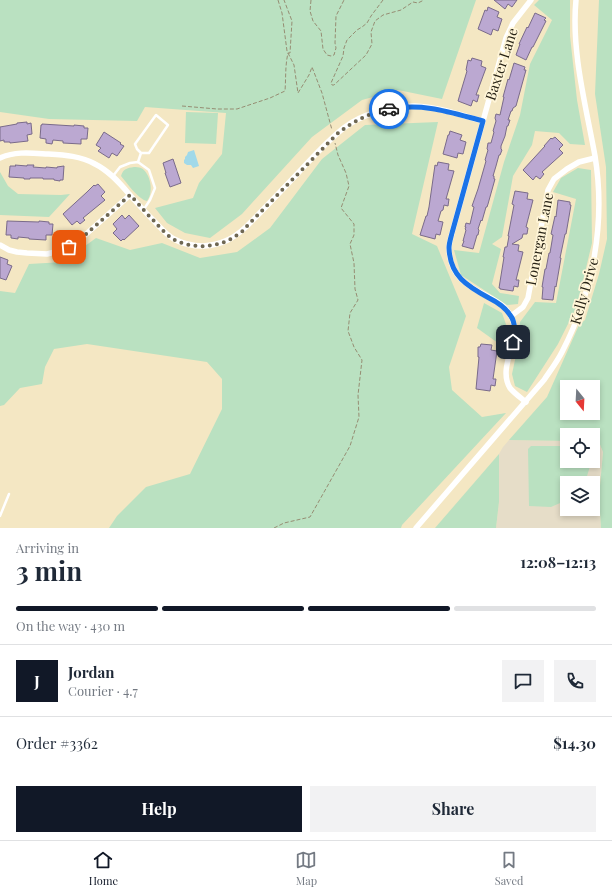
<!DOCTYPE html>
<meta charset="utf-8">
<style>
body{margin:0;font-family:"Playfair Display",serif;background:#f2f2f3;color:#1f2937;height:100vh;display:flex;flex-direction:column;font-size:15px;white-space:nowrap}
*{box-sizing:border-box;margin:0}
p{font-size:13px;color:#747a83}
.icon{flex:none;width:22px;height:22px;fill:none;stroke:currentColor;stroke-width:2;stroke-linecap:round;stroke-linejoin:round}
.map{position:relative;height:528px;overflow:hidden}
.sheet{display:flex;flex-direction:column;background:#fff;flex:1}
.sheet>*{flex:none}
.needle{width:26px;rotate:162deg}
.fabs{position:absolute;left:560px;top:380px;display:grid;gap:8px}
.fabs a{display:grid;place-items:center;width:40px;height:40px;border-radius:0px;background:#fff;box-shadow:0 2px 6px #0003;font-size:20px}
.pin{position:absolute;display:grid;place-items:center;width:34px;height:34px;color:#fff;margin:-17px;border-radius:8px;box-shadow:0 2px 6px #0006}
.courier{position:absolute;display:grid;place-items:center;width:40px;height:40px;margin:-20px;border:3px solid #1a73e8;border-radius:50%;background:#fff;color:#222;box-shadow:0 1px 5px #0007}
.head em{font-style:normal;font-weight:700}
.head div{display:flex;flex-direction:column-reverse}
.head{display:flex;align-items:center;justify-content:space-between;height:68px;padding:0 16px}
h1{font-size:26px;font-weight:700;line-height:30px}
.bar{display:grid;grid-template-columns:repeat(4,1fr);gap:6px 4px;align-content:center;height:48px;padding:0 16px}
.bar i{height:5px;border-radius:3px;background:#e0e1e3}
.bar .current{background:#111827}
.bar p{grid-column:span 4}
.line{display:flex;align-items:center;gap:10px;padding:0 16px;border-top:1px solid #e0e1e3}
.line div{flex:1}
.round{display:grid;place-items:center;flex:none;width:42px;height:42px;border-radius:0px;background:#f2f2f3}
.button{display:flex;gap:8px;margin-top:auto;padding:8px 16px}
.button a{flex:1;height:46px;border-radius:0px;background:#111827;color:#fff;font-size:16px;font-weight:700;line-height:46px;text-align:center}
.button a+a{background:#f2f2f3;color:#1f2937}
.tabs{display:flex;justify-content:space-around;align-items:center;height:56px;border-top:1px solid #e0e1e3;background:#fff;font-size:11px;color:#747a83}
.tabs a{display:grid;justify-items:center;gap:2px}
.tabs .current{color:#111827}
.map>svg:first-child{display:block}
.education{fill:#e6ddc8;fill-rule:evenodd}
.green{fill:#bae1c1;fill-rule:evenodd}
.water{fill:#a1d9e9}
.building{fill:#bba8d1;stroke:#7a6b8a}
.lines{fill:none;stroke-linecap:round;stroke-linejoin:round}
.path{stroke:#968d73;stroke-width:1;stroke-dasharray:4 2;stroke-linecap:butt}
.service{stroke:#fff;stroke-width:2.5}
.minor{stroke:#fff;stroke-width:5.5}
.done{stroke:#6f6853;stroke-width:4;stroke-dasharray:0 7.2}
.route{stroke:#1a73e8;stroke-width:5}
.labels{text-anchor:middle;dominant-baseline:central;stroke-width:3.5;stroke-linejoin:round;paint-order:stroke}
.street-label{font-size:14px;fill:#282316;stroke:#fff5d7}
</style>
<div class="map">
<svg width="612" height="528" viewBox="0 0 612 528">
<rect width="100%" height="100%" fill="#f4e7c3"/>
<path class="education" d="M509,440l58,1v20h26v-19h6l4,10 -4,45 2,31h-105l3,-26v-48l4,-7zM567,483h26v26h-26z"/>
<g class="green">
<polygon points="0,0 476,0 442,99 398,90 362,100 312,137 242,214 210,238 185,233 167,223 155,208 193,198 199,183 222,154 226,113 145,107 137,121 49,119 0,112"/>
<polygon points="539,0 570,0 570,36 577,100 585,145 570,144 559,133 535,131 532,145 513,176 502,237 492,244 501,249 492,284 500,293 519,296 518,304 507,305 461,275 454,250 479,253 504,162 520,115 530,64 552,20 534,5"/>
<path d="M599,0h13v528h-11l-2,-31 4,-45 -4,-10h-6v-7h-26v6l-58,-1 38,-43 32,-72 6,-5 14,-46 8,-35 -1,-72 -11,-73zM567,387h26v26h-26z"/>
<polygon points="186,112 218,113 216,144 185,143"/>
<polygon points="438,122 412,234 437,246 466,316 449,367 452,390 482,417 506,413 402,525 401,528 109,528 117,516 146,487 190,474 222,409 222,379 207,362 87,344 54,349 45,367 42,384 20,388 4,405 0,406 0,291 15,293 29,264 63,262 96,238 130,250 162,243 200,258 237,252 270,228 322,159 365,125"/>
<path d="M134,167c2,0 5,0 7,1 10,5 13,25 6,33 -9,-2 -20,-18 -26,-25 2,-7 6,-8 13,-9z"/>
<polygon points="578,168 591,170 592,243 577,306 558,344 527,392 515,386 512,374 518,346 520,322 535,302 556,303 576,199 553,192 561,178"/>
<polygon points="0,172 8,186 18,194 61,195 70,194 61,204 49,217 0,215"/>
<polygon points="484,303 502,313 508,330 505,348 477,328"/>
<polygon points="531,446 567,446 567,461 590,461 590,466 585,483 567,483 567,500 551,507 529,506 528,449"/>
<polygon points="499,454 499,502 496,528 435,528"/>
</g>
<polygon class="water" points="194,150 199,166 193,168 191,165 187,165 184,163 184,160 185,159 185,157 187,155 188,152"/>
<g class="building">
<polygon points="494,0 517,0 512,7 508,4 505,9"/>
<polygon points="488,7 499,12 497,17 502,19 498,31 493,29 491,35 478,29 485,10 487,11"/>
<polygon points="535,13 546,18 544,20 546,21 533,47 532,47 526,60 516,55 520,44 519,44 527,27 528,28"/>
<polygon points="472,58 482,61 481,66 486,68 476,95 479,95 477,102 473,100 471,106 458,101 467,71 466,70 468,60 471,61"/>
<polygon points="514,63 525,67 524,70 526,70 516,106 513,108 512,111 511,111 508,120 510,120 508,126 507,126 505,136 501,146 501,149 502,150 500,155 499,155 496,166 493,176 494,176 494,179 495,179 488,204 487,207 486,207 482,221 481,220 478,229 479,230 478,235 477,235 473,249 462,246 464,241 463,241 466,230 465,229 466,227 465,227 466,223 470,224 474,207 472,206 478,189 486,161 485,160 488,150 487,149 488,143 491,143 494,132 493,131 496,121 495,118 496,114 500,115 504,97 503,97 508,79 509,80"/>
<polygon points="27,122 27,124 31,123 32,134 27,135 28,141 10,143 10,142 4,142 4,140 0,141 0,127 17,124 17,123"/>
<polygon points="42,124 74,126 74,125 84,126 84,128 88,128 87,139 81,139 81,144 63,143 63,141 53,140 52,144 46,143 46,139 40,138 41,125 42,125"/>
<polygon points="450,131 462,135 460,140 466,142 463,154 458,153 457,158 443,154 448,135 449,135"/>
<polygon points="104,132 121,143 120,144 124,146 117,156 112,153 109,158 98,151 101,148 96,145"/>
<polygon points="555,137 563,145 559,149 563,153 542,172 544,174 540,179 536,176 533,180 523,170 545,146 544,146 551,138 552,139"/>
<polygon points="173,159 181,183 170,187 165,173 166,173 163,163"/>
<polygon points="438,162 449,164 448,170 454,171 446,199 449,199 448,206 444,205 443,210 441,211 438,221 443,222 440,235 436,234 435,239 420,235 426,216 427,216 429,207 435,165 437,166"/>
<polygon points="15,165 27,166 27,165 34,165 33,167 46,168 46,167 57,168 57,167 64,166 63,180 60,180 60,181 54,180 54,179 43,179 43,178 30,178 30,179 24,179 24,178 9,177 10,166 16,166"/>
<polygon points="98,184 105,192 101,196 105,200 83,218 85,220 80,224 77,221 72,225 63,214 87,192 94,185 95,186"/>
<polygon points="515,191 528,193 527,199 533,200 526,227 528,228 527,234 523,234 522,238 512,244 519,245 518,251 523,252 516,280 519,280 518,287 514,286 513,291 500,289 500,288 499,288 504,257 503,257 505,247 507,247 509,236 508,236 514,205 512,204"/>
<polygon points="558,200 570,202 570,205 571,205 566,234 565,234 560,258 561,258 556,287 555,286 553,300 542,299 543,287 542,287 545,269 546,269 549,253 550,253 553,235 551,234 555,216 556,217"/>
<polygon points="122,215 125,219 129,215 139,226 124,240 123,239 121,241 113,233 117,229 113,224"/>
<polygon points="7,221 39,222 39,221 49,222 49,224 53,224 52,235 46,235 46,240 29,239 29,238 18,237 18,239 11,238 11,235 6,235 7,222"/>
<polygon points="0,257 8,260 7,264 12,266 6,280 0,278"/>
<polygon points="481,344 492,345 491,350 497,351 493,379 496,379 495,386 491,385 490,391 476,389 479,357 478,357 478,347 480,347"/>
</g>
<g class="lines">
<g class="path">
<polyline points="278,0 282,13 287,51 294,65 298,93 309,75 312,67 322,93 332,130"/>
<polyline points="311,0 310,11 313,21 321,31 323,49 327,55 331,56 334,55 336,48 335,43 336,16 344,0"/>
<polyline points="383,0 371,16 367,23 362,27 357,30 347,40 344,48 343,56 331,83 332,85 334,85 366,55 372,44 371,32 375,21 383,15 401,10 413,2 418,3 424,0"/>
<path d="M182,106l35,3h20l33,-11 15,-7c1,-13 0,-25 3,-38h2l2,-32 -8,-21"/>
<polyline points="274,528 284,523 310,517 350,446 359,417 358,395 362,360 354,347 348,331 350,313 358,300 355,289 354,263 350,244 354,235 354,224 341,208 349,186 346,173 338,155 335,143"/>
</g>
<g class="service">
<polyline points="138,162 141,153 149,153 168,125 156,115 135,144 137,149 141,153"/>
<polyline points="113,176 120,167 130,163 138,162 149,170 155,188 150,200 144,209"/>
<polyline points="0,516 9,494"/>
</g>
<g class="minor">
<path d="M0,158c16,-7 31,-5 48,-4 16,1 33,2 47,10 14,7 24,18 34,30 8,9 16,18 25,27 6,6 12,14 20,18 9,5 19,7 29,7 18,-1 30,-7 43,-19 18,-18 36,-37 53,-55 15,-16 29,-32 46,-45 18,-13 47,-22 70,-21 23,1 46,9 68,15"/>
<polyline points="0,245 9,250 17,252 27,253 47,254 63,250 75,244 130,195"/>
<polyline points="511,316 523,307 528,298 548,190 554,179 567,169 579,162 595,158"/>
<path d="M526,402c-5,-4 -12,-9 -16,-14 -8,-13 -2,-28 2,-42 2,-6 3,-14 2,-21 -6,-36 -64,-26 -65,-77 0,-5 2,-11 3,-15l54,-195 7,-15 18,-23"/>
<path d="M416,528l128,-148c6,-9 13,-18 18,-28 31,-60 44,-129 33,-196 -9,-50 -24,-105 -19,-156"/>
</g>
</g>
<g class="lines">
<path class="done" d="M69,247l6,-3 55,-49c8,8 15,17 23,25 6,6 12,14 20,19 19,11 47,9 64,-4 4,-2 7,-5 9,-8l91,-93c16,-13 33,-21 52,-25"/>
<path class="route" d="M389,109c36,-6 60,3 94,12l-31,112c-1,4 -3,10 -3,15 1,28 18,38 40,50 8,4 16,9 21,17 6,7 5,18 3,27"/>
</g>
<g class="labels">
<g class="street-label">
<text transform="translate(501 64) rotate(-72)">Baxter Lane</text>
<text transform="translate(539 239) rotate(-79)">Lonergan Lane</text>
<text transform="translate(584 291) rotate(-74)">Kelly Drive</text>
</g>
</g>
</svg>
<div class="fabs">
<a><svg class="needle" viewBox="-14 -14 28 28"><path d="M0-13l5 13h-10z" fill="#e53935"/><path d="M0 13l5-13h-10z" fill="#747a83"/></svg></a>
<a><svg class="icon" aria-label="locate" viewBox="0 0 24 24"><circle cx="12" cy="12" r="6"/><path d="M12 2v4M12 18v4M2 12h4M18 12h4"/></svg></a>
<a><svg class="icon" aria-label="layers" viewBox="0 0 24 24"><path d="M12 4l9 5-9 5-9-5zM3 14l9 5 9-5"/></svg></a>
</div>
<div class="pin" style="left:69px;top:247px;background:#ea580c"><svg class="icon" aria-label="bag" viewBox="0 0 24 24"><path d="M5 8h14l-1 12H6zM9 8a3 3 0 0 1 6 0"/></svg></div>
<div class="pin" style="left:513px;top:342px;background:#1f2937"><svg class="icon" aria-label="home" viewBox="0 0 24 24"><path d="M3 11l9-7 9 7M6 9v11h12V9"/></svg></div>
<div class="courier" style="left:389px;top:109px"><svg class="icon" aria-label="car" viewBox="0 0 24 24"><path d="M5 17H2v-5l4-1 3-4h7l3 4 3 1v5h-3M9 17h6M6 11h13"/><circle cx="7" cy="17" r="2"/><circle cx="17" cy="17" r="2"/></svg></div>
</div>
<section class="sheet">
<div class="head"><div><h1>3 min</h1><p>Arriving in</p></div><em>12:08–12:13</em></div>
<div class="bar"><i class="current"></i><i class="current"></i><i class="current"></i><i></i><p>On the way · 430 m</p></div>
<div class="line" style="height:72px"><b class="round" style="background:#111827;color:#fff">J</b><div><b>Jordan</b><p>Courier · 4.7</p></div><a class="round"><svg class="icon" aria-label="chat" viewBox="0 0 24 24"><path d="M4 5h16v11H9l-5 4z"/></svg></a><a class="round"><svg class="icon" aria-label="phone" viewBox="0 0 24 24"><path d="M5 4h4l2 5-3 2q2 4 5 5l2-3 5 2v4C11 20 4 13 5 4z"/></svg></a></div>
<div class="line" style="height:52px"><div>Order #3362</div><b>$14.30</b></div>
<div class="button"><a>Help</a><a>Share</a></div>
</section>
<nav class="tabs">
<a class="current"><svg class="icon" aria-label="home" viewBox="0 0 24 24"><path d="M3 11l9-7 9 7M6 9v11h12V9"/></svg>Home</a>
<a><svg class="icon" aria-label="map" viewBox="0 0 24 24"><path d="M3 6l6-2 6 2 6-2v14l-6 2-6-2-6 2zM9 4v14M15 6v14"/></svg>Map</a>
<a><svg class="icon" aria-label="saved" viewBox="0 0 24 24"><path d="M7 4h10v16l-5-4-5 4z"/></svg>Saved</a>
</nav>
